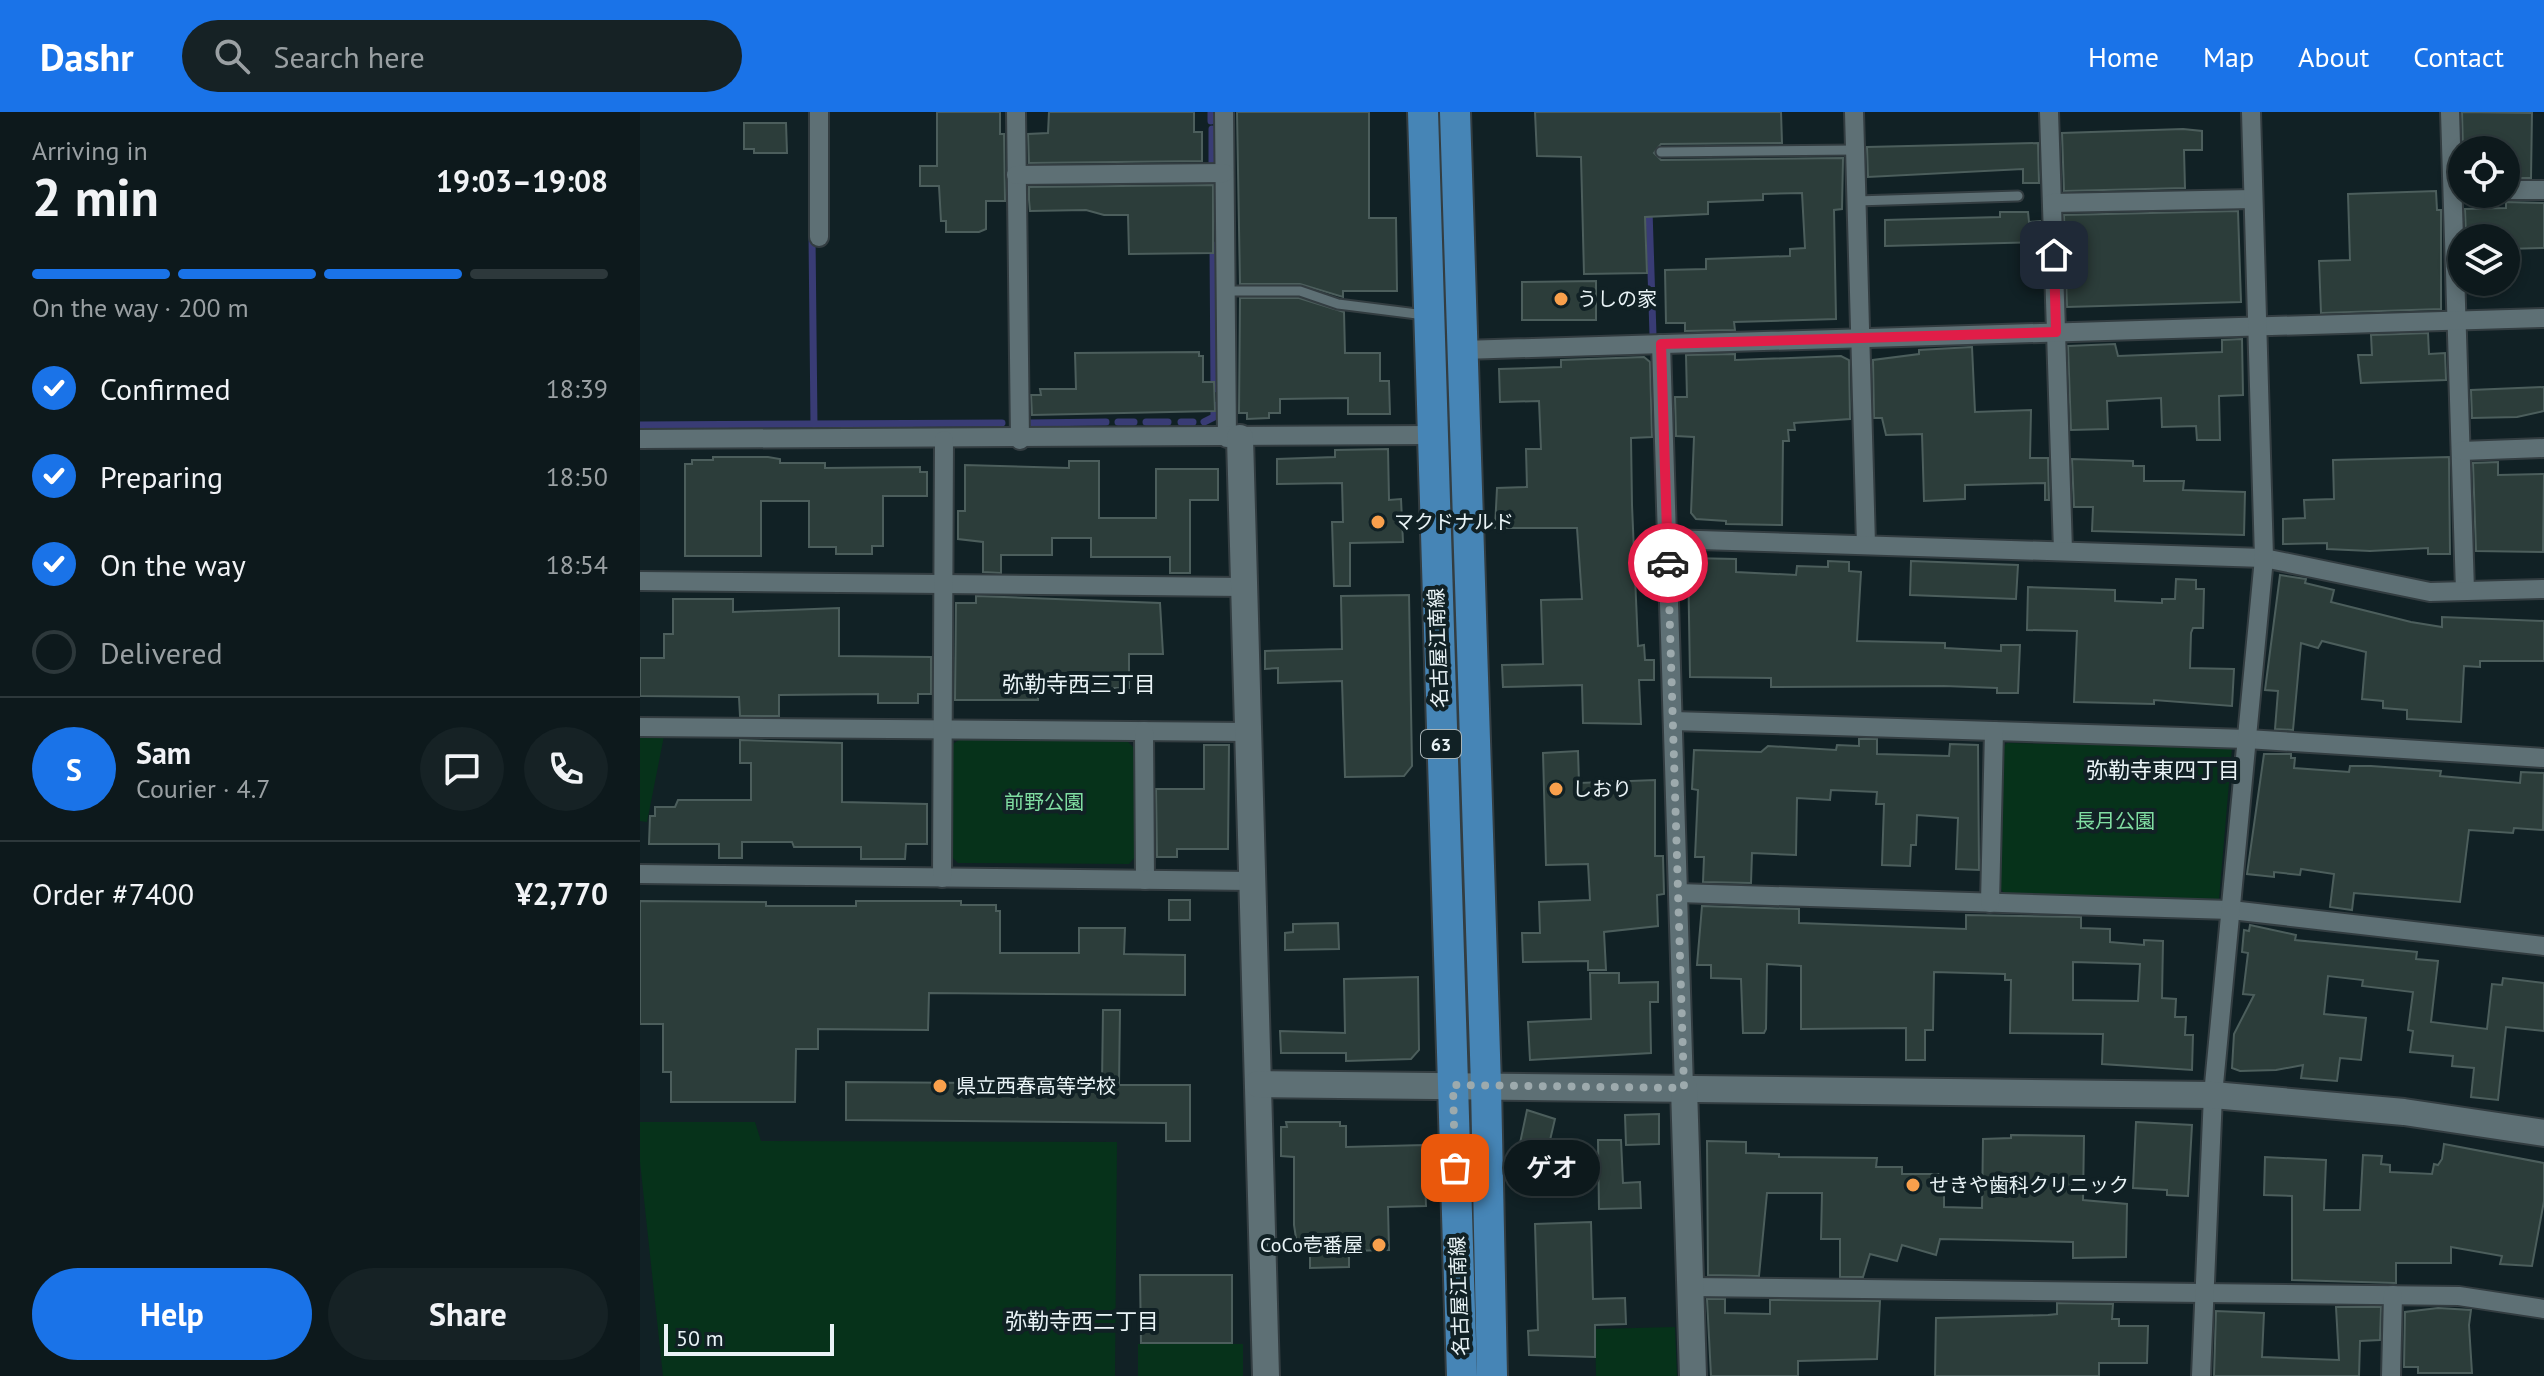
<!DOCTYPE html>
<meta charset="utf-8">
<style>
body{margin:0;font-family:"PT Sans","Noto Sans JP",sans-serif;background:#162225;color:#f1f3f6;height:100vh;display:flex;flex-direction:column;font-size:30px;white-space:nowrap}
*{box-sizing:border-box;margin:0}
p{font-size:26px;color:#9aa0a3}
.icon{flex:none;width:44px;height:44px;fill:none;stroke:currentColor;stroke-width:2;stroke-linecap:round;stroke-linejoin:round}
.map{position:relative;flex:1;overflow:hidden}
.drawer{display:flex;flex-direction:column;background:#0d191c;width:640px}
.drawer>*{flex:none}
.fabs{position:absolute;left:1808px;top:24px;display:grid;gap:16px}
.fabs a{display:grid;place-items:center;width:72px;height:72px;border-radius:50%;background:#0d191c;box-shadow:0 4px 12px #0003,0 0 0 2px #2d383b;font-size:40px}
.scale{position:absolute;left:24px;bottom:20px;width:170px;box-sizing:border-box;padding-left:8px;border:4px solid #e9f3f6;border-top:0;font-size:22px;line-height:28px;white-space:nowrap;color:#e9f3f6;-webkit-text-stroke:6px #112125;paint-order:stroke}
.pin{position:absolute;display:grid;place-items:center;width:68px;height:68px;color:#fff;margin:-34px;border-radius:16px;box-shadow:0 4px 12px #0006}
.courier{position:absolute;display:grid;place-items:center;width:80px;height:80px;margin:-40px;border:6px solid #e11d48;border-radius:50%;background:#fff;color:#222;box-shadow:0 2px 10px #0007}
.bubble{position:absolute;height:56px;border-radius:28px;background:#0d191c;box-shadow:0 4px 12px #0003,0 0 0 2px #2d383b;font-size:26px;font-weight:600;line-height:56px;text-align:center}
.summary em{font-style:normal;font-weight:600}
.summary div{display:flex;flex-direction:column-reverse}
.summary{display:flex;align-items:center;justify-content:space-between;height:136px;padding:0 32px}
h1{font-size:52px;font-weight:600;line-height:60px}
.bar{display:grid;grid-template-columns:repeat(4,1fr);gap:12px 8px;align-content:center;height:96px;padding:0 32px}
.bar i{height:10px;border-radius:6px;background:#2d383b}
.bar .selected{background:#1a73e8}
.bar p{grid-column:span 4}
.line{display:flex;align-items:center;gap:20px;padding:0 32px;border-top:2px solid #2d383b}
.line div{flex:1}
.round{display:grid;place-items:center;flex:none;width:84px;height:84px;border-radius:42px;background:#162225}
ol{padding:0 32px;list-style:none}
li{display:flex;align-items:center;gap:24px;height:88px}
li p{margin-inline-start:auto}
li .icon{padding:8px;border-radius:50%;background:#1a73e8;color:#fff;stroke-width:4}
li:last-child{color:#9aa0a3}
li i{width:44px;height:44px;border:4px solid #2d383b;border-radius:50%}
.button{display:flex;gap:16px;margin-top:auto;padding:16px 32px}
.button a{flex:1;height:92px;border-radius:48px;background:#1a73e8;color:#fff;font-size:32px;font-weight:600;line-height:92px;text-align:center}
.button a+a{background:#162225;color:#f1f3f6}
header{display:flex;align-items:center;gap:48px;box-sizing:border-box;height:112px;padding:0 40px;background:#1a73e8;color:#fff}
header strong{font-size:38px}
nav{display:flex;gap:44px;margin-inline-start:auto;font-size:28px}
.search{width:560px;height:72px;background:#162225;display:flex;align-items:center;gap:20px;box-sizing:border-box;padding:0 28px;border-radius:44px;color:#9aa0a3;font-size:30px}
main{display:flex;flex:1;min-height:0}
.map>svg:first-child{display:block}
.green{fill:#06321a}
.lines{fill:none;stroke-linecap:round;stroke-linejoin:round}
.stream{stroke:#393c75;stroke-width:7}
.building{fill:#2c3d3a;stroke:#4c5e5c;stroke-width:2;fill-rule:evenodd}
.lane-casing{stroke:#333d41;stroke-width:13}
.street-casing{stroke:#333d41;stroke-width:22}
.secondary-casing{stroke:#333d41;stroke-width:30}
.primary-casing{stroke:#333d41;stroke-width:34}
.lane{stroke:#5e7075;stroke-width:9}
.street{stroke:#5e7075;stroke-width:18}
.secondary{stroke:#5e7075;stroke-width:26}
.primary{stroke:#4685b6;stroke-width:30}
.done{stroke:#9daaad;stroke-width:8;stroke-dasharray:0 14.4}
.route{stroke:#e11d48;stroke-width:10}
.poi-dot{fill:#f9a04c;stroke:#112125;stroke-width:3}
.labels{text-anchor:middle;dominant-baseline:central;stroke-width:8;stroke-linejoin:round;paint-order:stroke}
.shield{fill:#112125;stroke:#a8b4b7;stroke-width:2}
.shield-label{font-size:18px;font-weight:bold;fill:#e9f3f6}
.poi-label{font-size:20px;fill:#e9f3f6;stroke:#112125;text-anchor:start}
.street-label{font-size:20px;fill:#e9f3f6;stroke:#112125}
.park-label{font-size:20px;fill:#80dea2;stroke:#112125}
.neighbourhood-label{font-size:22px;fill:#e9f3f6;stroke:#112125}
</style>
<header>
<strong>Dashr</strong>
<div class="search"><svg class="icon" aria-label="search" viewBox="0 0 24 24"><circle cx="10" cy="10" r="6"/><path d="M15 15l6 6"/></svg>Search here</div>
<nav><a>Home</a><a>Map</a><a>About</a><a>Contact</a></nav>
</header>
<main>
<section class="drawer">
<div class="summary"><div><h1>2 min</h1><p>Arriving in</p></div><em>19:03–19:08</em></div>
<div class="bar"><i class="selected"></i><i class="selected"></i><i class="selected"></i><i></i><p>On the way · 200 m</p></div>
<ol>
<li><svg class="icon" aria-label="check" viewBox="0 0 24 24"><path d="M5 12l5 5 9-10"/></svg>Confirmed<p>18:39</p></li>
<li><svg class="icon" aria-label="check" viewBox="0 0 24 24"><path d="M5 12l5 5 9-10"/></svg>Preparing<p>18:50</p></li>
<li><svg class="icon" aria-label="check" viewBox="0 0 24 24"><path d="M5 12l5 5 9-10"/></svg>On the way<p>18:54</p></li>
<li><i></i>Delivered</li>
</ol>
<div class="line" style="height:144px"><b class="round" style="background:#1a73e8;color:#fff">S</b><div><b>Sam</b><p>Courier · 4.7</p></div><a class="round"><svg class="icon" aria-label="chat" viewBox="0 0 24 24"><path d="M4 5h16v11H9l-5 4z"/></svg></a><a class="round"><svg class="icon" aria-label="phone" viewBox="0 0 24 24"><path d="M5 4h4l2 5-3 2q2 4 5 5l2-3 5 2v4C11 20 4 13 5 4z"/></svg></a></div>
<div class="line" style="height:104px"><div>Order #7400</div><b>¥2,770</b></div>
<div class="button"><a>Help</a><a>Share</a></div>
</section>
<div class="map">
<svg width="1904" height="1264" viewBox="0 0 1904 1264">
<rect width="100%" height="100%" fill="#112125"/>
<g class="green">
<polygon points="0,624 24,624 7,710 0,709"/>
<polygon points="319,628 487,629 496,638 496,744 489,752 318,751 311,744 311,633"/>
<polygon points="1367,631 1592,636 1579,787 1364,781 1358,773 1360,638"/>
<polygon points="0,1010 115,1010 121,1029 477,1030 475,1264 23,1264 0,1050"/>
<polygon points="1035,1215 1037,1264 956,1264 955,1217"/>
<rect x="498" y="1232" width="105" height="32"/>
</g>
<g class="lines">
<g class="stream">
<polyline points="571,0 571,9"/>
<polyline points="572,17 572,54"/>
<polyline points="1009,98 1013,223"/>
<polyline points="172,124 174,312"/>
<polyline points="573,133 574,277"/>
<polyline points="478,310 494,310"/>
<polyline points="506,310 528,310"/>
<polyline points="541,310 553,310"/>
<polyline points="564,310 574,305 574,293"/>
<polyline points="389,311 466,310"/>
<polyline points="0,313 362,311"/>
</g>
</g>
<g class="building">
<polygon points="297,0 360,0 360,22 364,22 365,89 346,89 346,117 339,120 306,120 306,109 301,109 299,74 280,74 280,54 297,54"/>
<polygon points="409,0 554,0 554,20 562,20 562,49 389,51 388,22 408,21"/>
<polygon points="597,0 729,0 729,106 756,106 757,179 703,179 703,185 660,172 600,172"/>
<polygon points="895,0 1141,0 1142,31 1021,32 1014,41 1021,48 1203,46 1202,97 1194,98 1196,207 1094,210 1095,218 1045,219 1045,211 1026,211 1025,158 1066,157 1066,147 1150,144 1150,137 1165,136 1162,81 1123,82 1123,88 1068,90 1068,102 1005,105 1007,161 944,162 941,45 897,44"/>
<polygon points="1822,0 1892,1 1891,66 1866,66 1866,38 1823,38"/>
<polygon points="104,11 146,11 147,41 114,41 114,37 104,37"/>
<polygon points="1543,17 1562,19 1562,38 1544,38 1545,76 1424,79 1422,21"/>
<polygon points="1398,31 1399,71 1383,71 1383,57 1228,65 1227,35"/>
<polygon points="573,73 573,141 489,142 488,103 464,103 446,98 390,99 389,88 389,75"/>
<polygon points="1796,79 1797,98 1801,98 1801,197 1681,201 1679,149 1710,148 1708,82"/>
<polygon points="1866,90 1904,91 1904,136 1866,137 1866,126 1826,126 1825,97 1866,96"/>
<polygon points="1598,99 1601,190 1427,195 1424,103"/>
<polygon points="1360,100 1388,100 1389,110 1400,109 1401,130 1245,134 1245,108 1360,105"/>
<polygon points="956,169 956,208 882,208 882,170"/>
<polygon points="600,186 659,186 704,200 705,241 740,241 740,269 749,269 750,302 708,302 708,286 640,287 640,301 629,301 629,306 607,307 607,301 599,301"/>
<polygon points="1788,221 1789,242 1805,241 1806,268 1721,271 1718,243 1732,243 1731,223"/>
<polygon points="1602,227 1603,283 1579,284 1580,328 1557,328 1556,314 1522,315 1521,286 1467,289 1468,317 1431,318 1428,234 1475,232 1478,244 1582,240 1582,228"/>
<polygon points="1332,235 1335,300 1391,298 1390,346 1408,346 1409,388 1405,388 1405,371 1325,373 1325,387 1284,389 1282,322 1246,323 1242,306 1234,306 1233,248 1279,242 1279,238"/>
<polygon points="559,240 559,244 563,244 563,270 574,270 575,299 392,303 391,283 401,283 400,277 436,277 435,241"/>
<polygon points="1095,242 1095,248 1201,244 1209,248 1210,307 1154,311 1155,318 1148,318 1149,329 1143,329 1142,413 1086,412 1086,409 1056,407 1051,401 1054,325 1036,324 1035,285 1047,285 1046,243"/>
<polygon points="1004,245 1010,250 1012,325 991,326 992,393 998,534 1004,533 1005,548 1014,548 1014,568 999,568 1001,612 943,611 942,573 863,575 862,553 903,552 901,488 942,487 937,416 855,416 857,376 887,375 886,337 901,337 899,289 860,290 859,257 921,255 921,248"/>
<polygon points="1904,275 1904,299 1877,305 1832,306 1831,278"/>
<polygon points="748,337 749,388 761,387 763,430 710,431 710,474 694,474 692,410 703,410 702,371 637,372 637,347 695,345 695,338"/>
<polygon points="73,345 128,345 140,347 140,351 185,351 185,356 280,355 280,360 287,360 287,384 243,384 243,434 232,434 232,442 196,442 196,435 169,435 169,389 121,389 121,444 45,444 45,352 52,352 52,348 73,348"/>
<polygon points="1809,345 1810,442 1788,442 1788,436 1730,439 1687,437 1687,431 1643,432 1643,407 1665,406 1664,388 1694,387 1693,348"/>
<polygon points="1432,347 1493,349 1493,354 1504,354 1504,369 1544,369 1543,378 1605,380 1604,423 1452,419 1453,395 1434,395"/>
<polygon points="429,349 459,349 459,406 516,406 516,357 578,357 578,388 550,388 550,461 530,461 530,445 451,445 451,426 412,426 412,443 361,443 361,461 343,460 343,430 318,427 318,399 325,399 325,353 429,356"/>
<polygon points="1858,350 1858,363 1904,362 1903,440 1836,439 1833,351"/>
<polygon points="1048,446 1096,447 1096,460 1156,463 1157,454 1188,455 1188,449 1209,450 1209,459 1221,460 1217,529 1305,531 1305,536 1361,539 1361,533 1380,533 1378,581 1357,581 1357,576 1304,574 1131,575 1131,566 1050,565"/>
<polygon points="1271,449 1378,453 1376,487 1270,483"/>
<polygon points="1640,463 1666,467 1665,471 1694,478 1691,490 1771,510 1802,515 1802,505 1904,509 1904,549 1840,549 1840,555 1824,554 1821,610 1767,607 1767,598 1743,596 1743,589 1722,587 1726,540 1682,529 1678,536 1661,531 1653,618 1635,617 1638,579 1625,578"/>
<polygon points="1536,467 1556,468 1556,477 1564,477 1563,516 1553,516 1551,521 1550,556 1594,557 1592,594 1514,588 1514,592 1434,590 1437,519 1387,518 1388,475 1475,478 1475,489 1522,491 1522,487 1535,487"/>
<polygon points="769,483 772,654 764,664 705,665 702,569 638,571 638,556 625,557 625,539 702,537 701,484"/>
<polygon points="336,484 520,491 523,542 489,542 489,576 398,576 398,588 315,588 316,491 336,491"/>
<polygon points="33,487 93,487 93,500 199,496 199,544 291,545 291,582 278,582 278,591 238,591 238,582 139,583 139,604 100,604 99,585 0,584 0,546 24,546 24,522 33,522"/>
<polygon points="1219,627 1237,627 1237,642 1309,644 1310,632 1338,633 1339,758 1316,757 1318,706 1277,703 1276,733 1271,733 1270,754 1242,753 1244,692 1236,692 1237,680 1191,678 1190,688 1157,686 1156,743 1112,741 1111,771 1063,770 1064,745 1055,745 1058,678 1052,677 1054,638 1121,640 1128,634 1196,638 1197,633 1219,634"/>
<polygon points="100,628 202,631 202,690 287,692 287,732 266,732 265,747 221,747 221,735 154,735 152,730 102,730 102,746 79,746 79,732 9,732 10,704 15,704 15,695 35,695 38,688 111,688 111,651 100,651"/>
<polygon points="564,633 589,633 588,737 537,737 537,745 517,745 516,677 564,677"/>
<polygon points="938,639 939,671 1015,668 1015,744 1023,744 1024,782 1017,783 1018,814 964,820 966,858 948,858 948,849 883,850 882,821 900,821 899,790 950,788 948,752 906,753 903,641"/>
<polygon points="1624,642 1651,642 1651,646 1655,646 1654,656 1709,660 1710,654 1731,654 1801,659 1800,664 1880,671 1881,660 1904,661 1903,718 1874,716 1873,721 1829,718 1820,790 1714,781 1712,798 1690,795 1694,762 1661,757 1660,763 1634,760 1634,765 1607,762"/>
<rect x="529" y="788" width="21" height="20"/>
<polygon points="0,789 126,790 126,794 216,794 216,789 321,789 321,793 356,793 356,799 360,799 360,841 439,841 439,816 485,816 484,842 545,843 545,883 289,881 288,918 178,917 178,937 156,937 155,990 31,990 31,960 23,960 23,912 0,912"/>
<path d="M1062,794l97,3v14l167,6v-14l115,2v11l29,1v13l34,3v-5l19,1 -1,57 14,1 -1,18h11l-1,18h8l-1,35 -90,-6 1,-30 -93,-1 1,-53h-6v-6l-71,-2 -1,58h-8v30h-19v-32l-105,1v-63l-34,-2 -1,65 -2,4h-21l-2,-54 -30,-1v-13h-14zM1433,850l67,2 -2,37 -65,-1z"/>
<polygon points="698,811 699,837 645,838 645,821 653,820 653,812"/>
<polygon points="1610,813 1656,823 1655,828 1777,840 1776,847 1798,849 1791,910 1847,917 1852,872 1862,873 1863,866 1904,871 1904,919 1866,915 1858,988 1831,985 1834,956 1812,954 1813,944 1770,940 1773,919 1768,918 1773,880 1722,874 1723,868 1688,864 1684,902 1726,906 1721,948 1700,946 1697,969 1661,966 1663,953 1636,958 1600,959 1592,956 1594,922 1614,883 1603,882 1608,841 1602,840 1604,818 1609,819"/>
<polygon points="950,861 979,861 979,871 1018,870 1018,890 1010,890 1011,941 890,948 888,910 951,907"/>
<polygon points="778,865 779,938 771,947 706,949 706,941 641,941 640,919 705,921 704,867"/>
<polygon points="463,898 480,898 479,973 550,973 550,1029 526,1029 526,1011 206,1008 206,970 462,972"/>
<polygon points="887,998 915,1007 903,1058 876,1050"/>
<polygon points="1019,1002 1019,1032 986,1033 985,1003"/>
<polygon points="646,1010 700,1010 700,1014 706,1014 706,1035 784,1033 786,1094 748,1095 749,1138 709,1139 709,1155 670,1156 670,1133 657,1133 654,1113 654,1045 641,1044 641,1015 647,1015"/>
<polygon points="1496,1010 1552,1013 1548,1084 1527,1083 1527,1078 1493,1076"/>
<polygon points="1371,1023 1444,1024 1443,1088 1487,1092 1486,1145 1433,1146 1433,1130 1300,1127 1296,1143 1262,1133 1257,1149 1230,1142 1223,1165 1200,1165 1200,1127 1181,1127 1182,1081 1127,1081 1119,1164 1068,1163 1067,1029 1106,1030 1106,1041 1139,1042 1139,1045 1237,1046 1236,1055 1262,1055 1262,1062 1304,1062 1304,1095 1342,1096 1343,1027 1371,1026"/>
<polygon points="958,1028 981,1028 983,1071 1000,1070 1001,1096 959,1097"/>
<polygon points="1804,1032 1904,1051 1904,1089 1892,1154 1860,1152 1862,1144 1811,1135 1811,1151 1756,1151 1756,1171 1652,1168 1652,1084 1624,1083 1625,1045 1686,1048 1684,1098 1720,1098 1723,1043 1742,1044 1741,1052 1750,1053 1750,1060 1792,1062 1794,1052 1798,1053 1802,1047"/>
<polygon points="951,1110 953,1187 985,1186 986,1212 955,1213 955,1245 889,1243 888,1219 898,1218 895,1112"/>
<polygon points="500,1163 592,1163 592,1231 501,1231"/>
<polygon points="1067,1187 1085,1187 1085,1201 1130,1202 1130,1188 1240,1189 1237,1247 1158,1249 1158,1264 1071,1264"/>
<polygon points="1417,1191 1473,1192 1472,1207 1479,1207 1479,1214 1508,1214 1507,1251 1459,1251 1459,1264 1295,1264 1296,1206 1408,1203 1417,1202"/>
<polygon points="1696,1195 1741,1195 1740,1228 1720,1229 1719,1264 1574,1264 1576,1199 1624,1201 1622,1245 1699,1248"/>
<polygon points="1798,1196 1831,1198 1829,1213 1832,1261 1778,1261 1778,1255 1764,1255 1765,1200"/>
</g>
<g class="lines">
<g class="lane-casing">
<g id="lane">
<polyline points="1021,40 1215,38"/>
<polyline points="1216,89 1378,84"/>
<polyline points="585,179 660,179 698,192 785,203"/>
</g>
</g>
<g class="street-casing">
<g id="street">
<polyline points="179,0 179,125"/>
<polyline points="376,0 380,328"/>
<polyline points="584,0 587,326"/>
<polyline points="1214,0 1226,433"/>
<polyline points="1409,0 1423,439"/>
<polyline points="1810,0 1825,479"/>
<polyline points="376,63 584,61"/>
<polyline points="1866,78 1904,78"/>
<polyline points="1412,91 1613,87"/>
<polyline points="1021,232 1044,976"/>
<polyline points="822,238 1904,206"/>
<polyline points="0,327 792,323"/>
<polyline points="1821,339 1904,336"/>
<polyline points="1027,427 1624,446 1790,480 1904,477"/>
<polyline points="0,469 604,475"/>
<polyline points="1033,609 1607,627 1904,646"/>
<polyline points="0,615 608,620"/>
<polyline points="504,619 505,768"/>
<polyline points="0,762 612,769"/>
<polyline points="302,766 304,328"/>
<polyline points="1038,781 1591,798 1904,834"/>
<polyline points="1350,791 1354,619"/>
<polyline points="1051,1175 1819,1184 1904,1197"/>
<polyline points="1561,1264 1573,983 1624,446 1611,0"/>
<polyline points="1751,1264 1753,1183"/>
</g>
</g>
<g class="secondary-casing">
<g id="secondary">
<polyline points="600,326 626,1264"/>
<polyline points="618,972 1573,983 1764,1000 1904,1021"/>
<polyline points="1044,976 1053,1264"/>
</g>
</g>
<g class="primary-casing">
<g id="primary">
<polyline points="783,0 822,1264"/>
<polyline points="815,0 846,974 852,1264"/>
</g>
</g>
<use href="#lane" class="lane"/>
<use href="#street" class="street"/>
<use href="#secondary" class="secondary"/>
<use href="#primary" class="primary"/>
</g>
<g class="lines">
<polyline class="done" points="815,1056 813,973 1044,976 1028,451"/>
<polyline class="route" points="1028,451 1021,232 1416,220 1414,143"/>
</g>
<g class="poi-dot">
<circle cx="921" cy="187" r="8"/>
<circle cx="738" cy="410" r="8"/>
<circle cx="916" cy="677" r="8"/>
<circle cx="300" cy="974" r="8"/>
<circle cx="1273" cy="1073" r="8"/>
<circle cx="739" cy="1133" r="8"/>
</g>
<g class="labels">
<rect class="shield" x="781" y="618" width="40" height="28" rx="6"/>
<g class="shield-label">
<text x="801" y="632">63</text>
</g>
<g class="poi-label">
<text x="937" y="187">うしの家</text>
<text x="754" y="410">マクドナルド</text>
<text x="932" y="677">しおり</text>
<text x="316" y="974">県立西春高等学校</text>
<text x="1289" y="1073">せきや歯科クリニック</text>
<text x="723" y="1133" text-anchor="end">CoCo壱番屋</text>
</g>
<g class="street-label">
<text transform="translate(798 536) rotate(-92)">名古屋江南線</text>
<text transform="translate(819 1184) rotate(-92)">名古屋江南線</text>
</g>
<g class="park-label">
<text x="404" y="690">前野公園</text>
<text x="1475" y="709">長月公園</text>
</g>
<g class="neighbourhood-label">
<text x="439" y="572">弥勒寺西三丁目</text>
<text x="1523" y="658">弥勒寺東四丁目</text>
<text x="442" y="1209">弥勒寺西二丁目</text>
</g>
</g>
</svg>
<div class="fabs">
<a><svg class="icon" aria-label="locate" viewBox="0 0 24 24"><circle cx="12" cy="12" r="6"/><path d="M12 2v4M12 18v4M2 12h4M18 12h4"/></svg></a>
<a><svg class="icon" aria-label="layers" viewBox="0 0 24 24"><path d="M12 4l9 5-9 5-9-5zM3 14l9 5 9-5"/></svg></a>
</div>
<div class="scale">50 m</div>
<div class="pin" style="left:815px;top:1056px;background:#ea580c"><svg class="icon" aria-label="bag" viewBox="0 0 24 24"><path d="M5 8h14l-1 12H6zM9 8a3 3 0 0 1 6 0"/></svg></div>
<div class="pin" style="left:1414px;top:143px;background:#1f2937"><svg class="icon" aria-label="home" viewBox="0 0 24 24"><path d="M3 11l9-7 9 7M6 9v11h12V9"/></svg></div>
<div class="courier" style="left:1028px;top:451px"><svg class="icon" aria-label="car" viewBox="0 0 24 24"><path d="M5 17H2v-5l4-1 3-4h7l3 4 3 1v5h-3M9 17h6M6 11h13"/><circle cx="7" cy="17" r="2"/><circle cx="17" cy="17" r="2"/></svg></div>
<div class="bubble" style="left:864px;top:1028px;width:96px">ゲオ</div>
</div>
</main>
